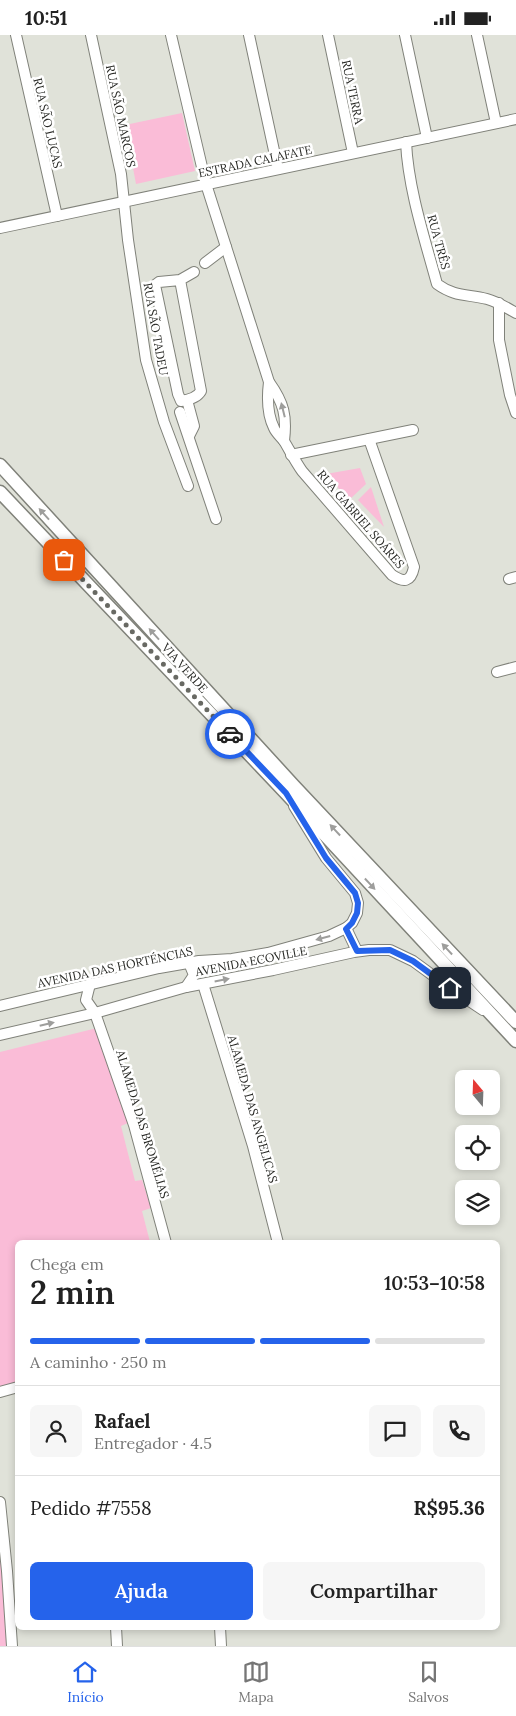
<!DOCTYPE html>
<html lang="pt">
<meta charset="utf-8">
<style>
body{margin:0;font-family:Lora,serif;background:#f6f6f6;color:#222;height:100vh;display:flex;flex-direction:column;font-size:19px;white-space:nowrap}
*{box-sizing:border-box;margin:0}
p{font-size:16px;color:#767676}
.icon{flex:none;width:28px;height:28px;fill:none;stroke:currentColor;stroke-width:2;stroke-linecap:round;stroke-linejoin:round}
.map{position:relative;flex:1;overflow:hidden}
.panel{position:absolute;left:15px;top:1205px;width:485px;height:390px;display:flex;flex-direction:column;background:#fff;border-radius:8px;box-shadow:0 2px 8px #0003}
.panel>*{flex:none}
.needle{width:32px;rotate:341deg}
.buttons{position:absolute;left:455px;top:1035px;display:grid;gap:10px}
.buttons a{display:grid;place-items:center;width:45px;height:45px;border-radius:8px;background:#fff;box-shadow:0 2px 8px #0003;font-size:25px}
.pin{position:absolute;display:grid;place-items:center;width:42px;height:42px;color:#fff;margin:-21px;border-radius:10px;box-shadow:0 2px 8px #0006}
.courier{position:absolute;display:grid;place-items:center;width:50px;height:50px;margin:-25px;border:4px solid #2563eb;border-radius:50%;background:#fff;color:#222;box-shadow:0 1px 6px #0007}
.overview em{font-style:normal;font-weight:600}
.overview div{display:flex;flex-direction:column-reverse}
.overview{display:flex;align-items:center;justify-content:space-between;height:85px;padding:0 15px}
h1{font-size:32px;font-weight:600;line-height:38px}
.bar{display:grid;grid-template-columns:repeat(4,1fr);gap:8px 5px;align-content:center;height:60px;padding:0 15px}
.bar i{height:6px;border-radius:4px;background:#e0e0e0}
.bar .on{background:#2563eb}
.bar p{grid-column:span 4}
.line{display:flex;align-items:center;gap:12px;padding:0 15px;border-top:1px solid #e0e0e0}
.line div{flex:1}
.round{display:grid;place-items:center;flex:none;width:52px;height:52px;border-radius:8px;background:#f6f6f6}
.cta{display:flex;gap:10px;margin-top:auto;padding:10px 15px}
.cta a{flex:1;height:58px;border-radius:8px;background:#2563eb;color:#fff;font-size:20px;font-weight:600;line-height:58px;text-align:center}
.cta a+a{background:#f6f6f6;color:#222}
.status{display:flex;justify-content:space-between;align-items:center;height:35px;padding:0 25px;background:#fff;direction:ltr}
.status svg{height:14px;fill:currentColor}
.dock{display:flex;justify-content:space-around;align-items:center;height:70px;border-top:1px solid #e0e0e0;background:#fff;font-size:14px;color:#767676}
.dock a{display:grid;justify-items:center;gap:2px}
.dock .on{color:#2563eb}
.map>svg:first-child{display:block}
.green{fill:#fabcd7}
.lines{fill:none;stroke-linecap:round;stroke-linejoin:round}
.minor-casing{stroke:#80827a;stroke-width:12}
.major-casing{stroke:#80827a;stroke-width:15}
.minor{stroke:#fff;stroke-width:10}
.major{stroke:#fff;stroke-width:12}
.oneway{fill:#9e9e9c}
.done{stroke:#686963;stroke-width:5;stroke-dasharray:0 9}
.route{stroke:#2563eb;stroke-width:6}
.labels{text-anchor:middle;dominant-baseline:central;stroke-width:5;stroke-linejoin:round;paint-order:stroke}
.street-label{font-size:12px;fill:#272824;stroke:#fff}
</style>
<div class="status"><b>10:51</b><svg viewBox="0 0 49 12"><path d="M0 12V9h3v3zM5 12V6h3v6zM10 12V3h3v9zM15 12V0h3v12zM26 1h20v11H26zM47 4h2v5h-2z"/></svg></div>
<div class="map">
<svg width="516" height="1611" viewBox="0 0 516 1611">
<rect width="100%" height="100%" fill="#e0e2d9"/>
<g class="green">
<polygon points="182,78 195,136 136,149 125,90"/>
<polygon points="360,433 366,449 349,465 326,439"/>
<polygon points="371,452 384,492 358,465"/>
<polygon points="97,993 128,1088 121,1091 135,1146 142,1145 151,1173 142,1176 150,1207 18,1208 17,1347 0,1352 0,1017"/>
<polygon points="0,1491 9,1611 0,1611"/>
</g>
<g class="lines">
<g class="minor-casing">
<g id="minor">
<polyline points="16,0 57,181"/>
<polyline points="91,0 121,139 128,205 146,325 164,387 188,451"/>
<path d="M171,0l35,149 63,198c15,21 18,34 15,59"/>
<polyline points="249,0 278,134"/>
<polyline points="328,0 353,118"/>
<polyline points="405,0 427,103"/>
<polyline points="477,0 496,88"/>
<path d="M406,107c2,46 19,98 31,142 18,13 30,10 50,15 11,3 20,9 29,14"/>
<polyline points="0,193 516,84"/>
<polyline points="205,228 226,212"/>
<path d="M180,245l21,111c-4,7 -13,9 -20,10l-3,-7 -23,-109 4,-3 21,-2 14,-8"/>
<polyline points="499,268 499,305 510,360 516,378"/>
<path d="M269,347c-2,16 -2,32 5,46 2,5 7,9 10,13 6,10 11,20 18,30l90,104c12,8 19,7 22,-8l-45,-128"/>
<polyline points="187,365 194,391 189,401"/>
<polyline points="180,377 216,484"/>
<polyline points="291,420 413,395"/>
<polyline points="509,544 516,542"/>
<polyline points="497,637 516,632"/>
<polyline points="346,893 357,916"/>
<polyline points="90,949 86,965 95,978 134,1090 166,1208"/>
<polyline points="203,949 253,1111 278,1208"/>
<polyline points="186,952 194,940 189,928"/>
<polyline points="0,971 159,933 199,926 232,924 268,918 329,901 346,893 352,888 357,878 358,868 355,858 326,823 294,771"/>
<polyline points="0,1000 95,978 186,952 273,935 354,917 369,915 390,915 413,926 450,953 483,975"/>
<polyline points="0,1357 18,1352"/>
<polyline points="0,1467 7,1536 12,1611"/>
<polyline points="116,1592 117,1611"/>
<polyline points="220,1592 221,1611"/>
</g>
</g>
<g class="major-casing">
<g id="major">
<polyline points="0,430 293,750 516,987"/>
<polyline points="0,457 286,758 516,1006"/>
</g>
</g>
<use href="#minor" class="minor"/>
<use href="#major" class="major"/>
</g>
<defs><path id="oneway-solid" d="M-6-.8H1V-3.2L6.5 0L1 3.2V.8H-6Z" transform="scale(1.25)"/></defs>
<g class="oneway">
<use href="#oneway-solid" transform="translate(283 375) rotate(-104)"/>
<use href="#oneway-solid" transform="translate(44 479) rotate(-132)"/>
<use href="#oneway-solid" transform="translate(154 599) rotate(-132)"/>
<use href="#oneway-solid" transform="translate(335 795) rotate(-133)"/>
<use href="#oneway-solid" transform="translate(370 849) rotate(47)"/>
<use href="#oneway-solid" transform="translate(323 903) rotate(165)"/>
<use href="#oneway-solid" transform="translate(447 914) rotate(-133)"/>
<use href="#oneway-solid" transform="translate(222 945) rotate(-11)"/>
<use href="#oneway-solid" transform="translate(47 989) rotate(-13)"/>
</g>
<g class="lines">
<polyline class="done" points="64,525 230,699"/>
<polyline class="route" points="230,699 286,758 326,823 355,858 358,868 357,878 352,888 346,894 357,916 390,915 413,926 450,953"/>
</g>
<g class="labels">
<g class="street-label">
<text transform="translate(353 57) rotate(78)">RUA TERRA</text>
<text transform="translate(121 81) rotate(78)">RUA SÃO MARCOS</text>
<text transform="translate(48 88) rotate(77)">RUA SÃO LUCAS</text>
<text transform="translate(255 126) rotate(-12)">ESTRADA CALAFATE</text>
<text transform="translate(439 207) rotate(75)">RUA TRÊS</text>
<text transform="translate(156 294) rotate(80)">RUA SÃO TADEU</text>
<text transform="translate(361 484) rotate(49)">RUA GABRIEL SOÁRES</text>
<text transform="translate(185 633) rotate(48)">VIA VERDE</text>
<text transform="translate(251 926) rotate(-11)">AVENIDA ECOVILLE</text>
<text transform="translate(115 932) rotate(-12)">AVENIDA DAS HORTÉNCIAS</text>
<text transform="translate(253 1074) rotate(74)">ALAMEDA DAS ANGELICAS</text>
<text transform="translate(143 1089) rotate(73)">ALAMEDA DAS BROMÉLIAS</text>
</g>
</g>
</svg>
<div class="buttons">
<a><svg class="needle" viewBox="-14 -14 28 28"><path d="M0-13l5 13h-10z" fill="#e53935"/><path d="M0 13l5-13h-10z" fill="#767676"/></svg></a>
<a><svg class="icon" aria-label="locate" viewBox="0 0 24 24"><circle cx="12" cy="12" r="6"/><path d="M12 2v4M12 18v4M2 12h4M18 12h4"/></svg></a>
<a><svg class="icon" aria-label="layers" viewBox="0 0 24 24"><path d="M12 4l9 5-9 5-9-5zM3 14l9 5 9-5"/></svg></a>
</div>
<div class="pin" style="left:64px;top:525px;background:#ea580c"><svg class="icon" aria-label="bag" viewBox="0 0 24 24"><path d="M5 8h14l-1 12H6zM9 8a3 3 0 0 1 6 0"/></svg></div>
<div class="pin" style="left:450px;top:953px;background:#1f2937"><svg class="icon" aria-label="home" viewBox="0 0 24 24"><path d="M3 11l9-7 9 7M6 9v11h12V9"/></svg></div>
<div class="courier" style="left:230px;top:699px"><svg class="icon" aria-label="car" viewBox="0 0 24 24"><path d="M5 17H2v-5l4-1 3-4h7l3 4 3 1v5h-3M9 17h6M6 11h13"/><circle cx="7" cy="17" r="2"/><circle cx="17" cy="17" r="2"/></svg></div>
<section class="panel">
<div class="overview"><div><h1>2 min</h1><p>Chega em</p></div><em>10:53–10:58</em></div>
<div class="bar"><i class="on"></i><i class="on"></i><i class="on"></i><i></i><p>A caminho · 250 m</p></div>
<div class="line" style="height:90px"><a class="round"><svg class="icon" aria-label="person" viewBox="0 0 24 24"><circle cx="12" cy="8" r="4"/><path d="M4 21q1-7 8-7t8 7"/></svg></a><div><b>Rafael</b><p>Entregador · 4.5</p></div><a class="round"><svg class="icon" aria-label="chat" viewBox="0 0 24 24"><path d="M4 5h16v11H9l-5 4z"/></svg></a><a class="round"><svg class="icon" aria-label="phone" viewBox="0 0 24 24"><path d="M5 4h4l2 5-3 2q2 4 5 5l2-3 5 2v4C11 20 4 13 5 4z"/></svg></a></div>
<div class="line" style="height:65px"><div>Pedido #7558</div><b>R$95.36</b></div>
<div class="cta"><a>Ajuda</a><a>Compartilhar</a></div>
</section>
</div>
<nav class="dock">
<a class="on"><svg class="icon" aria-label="home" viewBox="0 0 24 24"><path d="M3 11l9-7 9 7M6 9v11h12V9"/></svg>Início</a>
<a><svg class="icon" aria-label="map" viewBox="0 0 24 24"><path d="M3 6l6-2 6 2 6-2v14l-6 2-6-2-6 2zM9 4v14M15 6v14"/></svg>Mapa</a>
<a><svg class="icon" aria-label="saved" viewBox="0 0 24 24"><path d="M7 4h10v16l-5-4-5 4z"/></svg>Salvos</a>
</nav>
